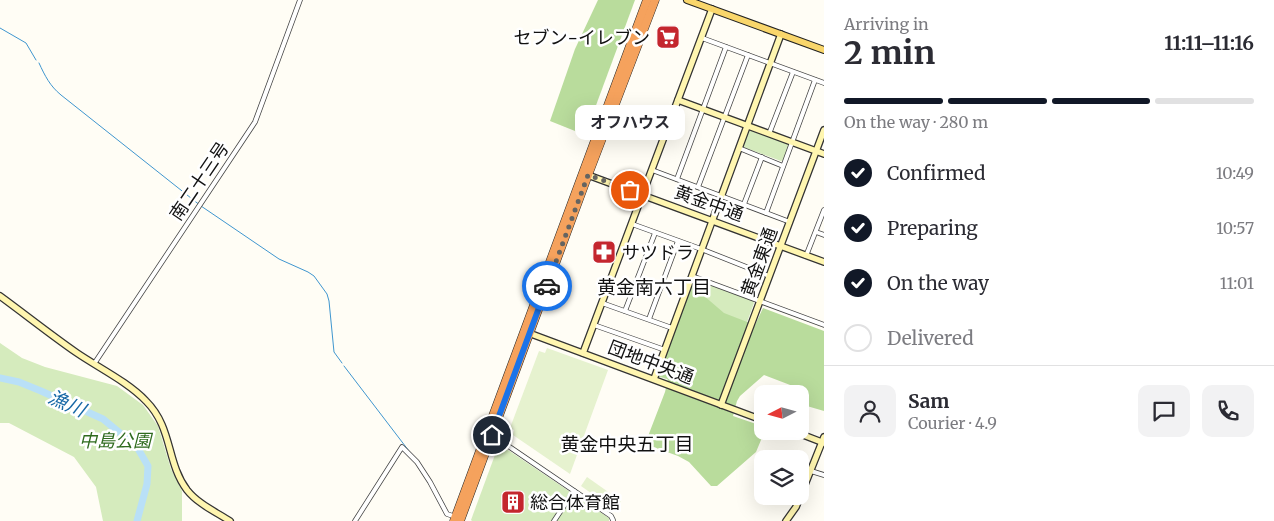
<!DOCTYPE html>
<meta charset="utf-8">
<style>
body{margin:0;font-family:Merriweather,"Noto Sans JP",serif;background:#f2f2f3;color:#2b2b33;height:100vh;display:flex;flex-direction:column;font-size:19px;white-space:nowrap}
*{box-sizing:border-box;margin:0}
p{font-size:16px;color:#7c7c81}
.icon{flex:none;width:28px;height:28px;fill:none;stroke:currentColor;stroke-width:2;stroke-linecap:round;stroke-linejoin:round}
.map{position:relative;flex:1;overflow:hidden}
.panel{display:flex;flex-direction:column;background:#fff;width:450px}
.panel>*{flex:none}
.needle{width:32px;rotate:264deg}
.fabs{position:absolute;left:754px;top:385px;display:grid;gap:10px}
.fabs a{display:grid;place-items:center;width:55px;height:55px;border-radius:10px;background:#fff;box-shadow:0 5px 20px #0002;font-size:25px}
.pin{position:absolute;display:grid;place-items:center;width:42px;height:42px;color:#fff;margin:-21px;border:2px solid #fff;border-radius:50%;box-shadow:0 1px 5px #0007}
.courier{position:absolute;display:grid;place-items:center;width:50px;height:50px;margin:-25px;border:4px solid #1a73e8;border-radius:50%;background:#fff;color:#222;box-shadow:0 1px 6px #0007}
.bubble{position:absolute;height:35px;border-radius:10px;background:#fff;box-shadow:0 5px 20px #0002;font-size:16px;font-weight:700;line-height:35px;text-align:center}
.headline em{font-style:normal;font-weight:700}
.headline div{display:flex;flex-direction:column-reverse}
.headline{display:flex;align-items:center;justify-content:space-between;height:85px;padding:0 20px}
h1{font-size:32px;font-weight:700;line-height:38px}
.bar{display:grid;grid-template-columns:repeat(4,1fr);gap:8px 5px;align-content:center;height:60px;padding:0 20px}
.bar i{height:6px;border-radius:4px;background:#e1e1e2}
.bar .active{background:#111827}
.bar p{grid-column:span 4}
.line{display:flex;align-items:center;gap:12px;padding:0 20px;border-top:1px solid #e1e1e2}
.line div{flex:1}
.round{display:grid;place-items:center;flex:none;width:52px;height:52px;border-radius:10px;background:#f2f2f3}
ol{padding:0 20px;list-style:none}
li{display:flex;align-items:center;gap:15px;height:55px}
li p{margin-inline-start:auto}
li .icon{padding:5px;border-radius:50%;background:#111827;color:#fff;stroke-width:4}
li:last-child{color:#7c7c81}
li i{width:28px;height:28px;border:2px solid #e1e1e2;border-radius:50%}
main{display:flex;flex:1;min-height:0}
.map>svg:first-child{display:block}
.green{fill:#d5ebbd}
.forest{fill:#b9dc9c}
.pitch{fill:#e6f2cf}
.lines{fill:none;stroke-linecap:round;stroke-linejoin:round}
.stream{stroke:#3f96cf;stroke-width:1}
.river{stroke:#b9e0f7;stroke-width:7}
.street-casing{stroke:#444;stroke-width:5.5}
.secondary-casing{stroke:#333;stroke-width:8}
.primary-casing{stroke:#222;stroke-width:8}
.highway-casing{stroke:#222;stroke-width:9}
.street{stroke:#fff;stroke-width:4}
.secondary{stroke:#fff6b0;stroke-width:5.5}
.primary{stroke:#f9d66b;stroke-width:6}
.highway{stroke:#f5a25d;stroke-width:8}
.done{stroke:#646461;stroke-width:5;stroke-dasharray:0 9}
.route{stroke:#1a73e8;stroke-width:6}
.labels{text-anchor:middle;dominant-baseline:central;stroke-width:5;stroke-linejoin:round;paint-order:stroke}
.poi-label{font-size:18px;fill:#111;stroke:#fff;text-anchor:start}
.street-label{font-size:18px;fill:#111;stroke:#fff}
.park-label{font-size:18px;font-style:italic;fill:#2f6b1f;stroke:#fff}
.neighbourhood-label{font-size:19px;fill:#111;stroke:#fff}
.water-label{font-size:19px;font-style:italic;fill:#1768a6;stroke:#fff}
</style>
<main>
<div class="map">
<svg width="824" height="521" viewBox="0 0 824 521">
<rect width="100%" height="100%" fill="#fffdf5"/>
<g class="green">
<polygon points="751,130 788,143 789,145 783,160 781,161 743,147 748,132"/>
<polygon points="694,279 753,301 754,303 721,394 716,396 657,376"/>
<polygon points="0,343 22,358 45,367 117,386 143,405 158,426 171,469 182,491 182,521 103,521 96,487 74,457 9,423 0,423"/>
<polygon points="499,444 609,518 609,521 472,521 471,520"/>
</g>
<g class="forest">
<polygon points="598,0 635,0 585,135 550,121 575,49"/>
<polygon points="693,281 702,285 703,295 724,313 755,325 763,308 824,331 824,411 800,404 800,394 790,394 798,388 764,375 740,396 737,401 733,416 762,426 763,431 761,440 756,452 717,486 711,486 689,462 678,456 645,444 665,392 668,379 658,376"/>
</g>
<g class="pitch">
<polygon points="547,348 608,370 570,474 513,435 514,430 510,428 539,351 545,353"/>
<polygon points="587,477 621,501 615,510 581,486"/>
</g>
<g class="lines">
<g class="stream">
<polyline points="0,28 26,43 36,60"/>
<path d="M39,63c6,13 11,23 22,32l140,111 78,53 29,13 6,4 13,18 2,7 5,51 8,11"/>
<polyline points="344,366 412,455"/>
<polyline points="439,496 444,504"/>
</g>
<polyline class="river" points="0,378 19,382 41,391 103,419 137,447 148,466 147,484 137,521"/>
<g class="street-casing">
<g id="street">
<polyline points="702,38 824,83"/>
<polyline points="769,134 793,72"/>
<polyline points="739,148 783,166"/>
<polyline points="652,170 790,222"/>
<polyline points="677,179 726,47"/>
<polyline points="698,187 748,55"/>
<polyline points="744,204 762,157"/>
<polyline points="766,213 815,80"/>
<polyline points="632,224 701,249 769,276"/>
<polyline points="816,232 824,235"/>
<polyline points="806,256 824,210"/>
<polyline points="692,276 824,325"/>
<polyline points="602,303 672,328"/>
<polyline points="625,311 655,233"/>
<polyline points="649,319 678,241"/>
<polyline points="594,325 665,350"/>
<polyline points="94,364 255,122 300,0"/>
<polyline points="492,435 611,516 613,520 613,521"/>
<polyline points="811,471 824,475"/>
<polyline points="355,521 402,447 417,462 430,482 447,514 456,517"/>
<polyline points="554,521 574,491"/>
</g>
</g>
<g class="secondary-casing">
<g id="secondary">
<polyline points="678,100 824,154"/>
<polyline points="585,174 824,262"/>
<path d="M0,296c26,19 51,39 77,57 22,15 51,29 69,48 27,27 20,61 41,89 11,14 29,22 43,31"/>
<polyline points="526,332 762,420"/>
<polyline points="583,353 712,9"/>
<polyline points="654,379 781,34"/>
<polyline points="721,405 824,130"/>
<polyline points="793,431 824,443"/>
<polyline points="786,521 796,507 824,437"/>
</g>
</g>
<g class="primary-casing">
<polyline id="primary" points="687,0 824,50"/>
</g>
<g class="highway-casing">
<g id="highway">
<polyline points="454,521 647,0"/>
<polyline points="460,521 588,175 655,0"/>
</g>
</g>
<use href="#street" class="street"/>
<use href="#secondary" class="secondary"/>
<use href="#primary" class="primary"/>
<use href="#highway" class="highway"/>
</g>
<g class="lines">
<polyline class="done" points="547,286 588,175 630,190"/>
<polyline class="route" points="492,435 547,286"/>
</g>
<defs>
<g id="supermarket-square" transform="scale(1.25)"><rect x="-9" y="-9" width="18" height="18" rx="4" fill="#c4262e" stroke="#fff"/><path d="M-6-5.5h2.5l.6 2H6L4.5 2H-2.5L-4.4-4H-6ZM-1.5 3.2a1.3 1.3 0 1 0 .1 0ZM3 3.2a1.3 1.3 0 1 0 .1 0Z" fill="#fff"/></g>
<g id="pharmacy-square" transform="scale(1.25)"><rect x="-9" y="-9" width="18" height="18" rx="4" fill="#c4262e" stroke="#fff"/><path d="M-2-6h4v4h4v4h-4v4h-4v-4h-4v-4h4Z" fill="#fff"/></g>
<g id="building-square" transform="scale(1.25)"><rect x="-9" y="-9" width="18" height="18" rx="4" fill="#c4262e" stroke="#fff"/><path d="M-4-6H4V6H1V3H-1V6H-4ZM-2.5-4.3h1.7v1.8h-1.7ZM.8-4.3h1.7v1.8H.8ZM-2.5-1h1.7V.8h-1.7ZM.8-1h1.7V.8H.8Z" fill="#fff"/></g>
</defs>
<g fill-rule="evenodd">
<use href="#supermarket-square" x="668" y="37"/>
<use href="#pharmacy-square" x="604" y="252"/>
<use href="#building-square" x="513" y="502"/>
</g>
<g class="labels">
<g class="poi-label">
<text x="650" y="37" text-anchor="end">セブン-イレブン</text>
<text x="622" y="252">サツドラ</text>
<text x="530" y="502">総合体育館</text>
</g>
<g class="street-label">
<text transform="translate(199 181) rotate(-56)">南二十三号</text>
<text transform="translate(709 203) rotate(20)">黄金中通</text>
<text transform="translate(759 262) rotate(-70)">黄金東通</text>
<text transform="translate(651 362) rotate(21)">団地中央通</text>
</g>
<g class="park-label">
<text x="115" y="440">中島公園</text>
</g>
<g class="neighbourhood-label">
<text x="654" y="287">黄金南六丁目</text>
<text x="627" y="444">黄金中央五丁目</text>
</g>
<g class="water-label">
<text transform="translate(67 403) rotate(24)">漁川</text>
</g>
</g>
</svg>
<div class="fabs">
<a><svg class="needle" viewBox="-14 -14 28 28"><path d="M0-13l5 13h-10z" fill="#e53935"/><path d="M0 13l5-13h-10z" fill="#7c7c81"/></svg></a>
<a><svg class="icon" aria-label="layers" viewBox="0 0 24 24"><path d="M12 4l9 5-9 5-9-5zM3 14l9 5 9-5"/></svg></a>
</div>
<div class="pin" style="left:630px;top:190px;background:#ea580c"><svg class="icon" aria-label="bag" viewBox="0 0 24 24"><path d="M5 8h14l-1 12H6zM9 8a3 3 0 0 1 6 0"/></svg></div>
<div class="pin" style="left:492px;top:435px;background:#1f2937"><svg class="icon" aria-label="home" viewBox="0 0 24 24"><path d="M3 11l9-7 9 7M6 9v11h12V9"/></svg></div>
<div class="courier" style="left:547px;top:286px"><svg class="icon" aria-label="car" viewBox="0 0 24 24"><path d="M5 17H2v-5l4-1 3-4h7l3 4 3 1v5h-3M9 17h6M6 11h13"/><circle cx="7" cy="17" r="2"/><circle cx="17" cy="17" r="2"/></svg></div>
<div class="bubble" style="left:575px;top:105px;width:110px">オフハウス</div>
</div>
<section class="panel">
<div class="headline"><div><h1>2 min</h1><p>Arriving in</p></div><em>11:11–11:16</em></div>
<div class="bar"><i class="active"></i><i class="active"></i><i class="active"></i><i></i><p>On the way · 280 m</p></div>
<ol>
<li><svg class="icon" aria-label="check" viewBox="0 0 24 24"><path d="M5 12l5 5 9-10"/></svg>Confirmed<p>10:49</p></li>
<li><svg class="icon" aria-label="check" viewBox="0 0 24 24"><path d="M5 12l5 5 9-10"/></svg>Preparing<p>10:57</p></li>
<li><svg class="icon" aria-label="check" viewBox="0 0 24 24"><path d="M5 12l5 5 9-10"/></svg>On the way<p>11:01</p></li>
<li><i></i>Delivered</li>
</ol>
<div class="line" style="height:90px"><a class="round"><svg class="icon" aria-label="person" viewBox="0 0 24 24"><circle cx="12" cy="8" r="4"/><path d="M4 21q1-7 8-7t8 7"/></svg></a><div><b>Sam</b><p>Courier · 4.9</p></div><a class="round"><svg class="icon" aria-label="chat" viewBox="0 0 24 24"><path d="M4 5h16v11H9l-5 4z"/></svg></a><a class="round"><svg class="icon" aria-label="phone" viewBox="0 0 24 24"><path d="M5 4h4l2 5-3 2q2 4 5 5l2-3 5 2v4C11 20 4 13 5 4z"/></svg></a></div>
</section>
</main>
